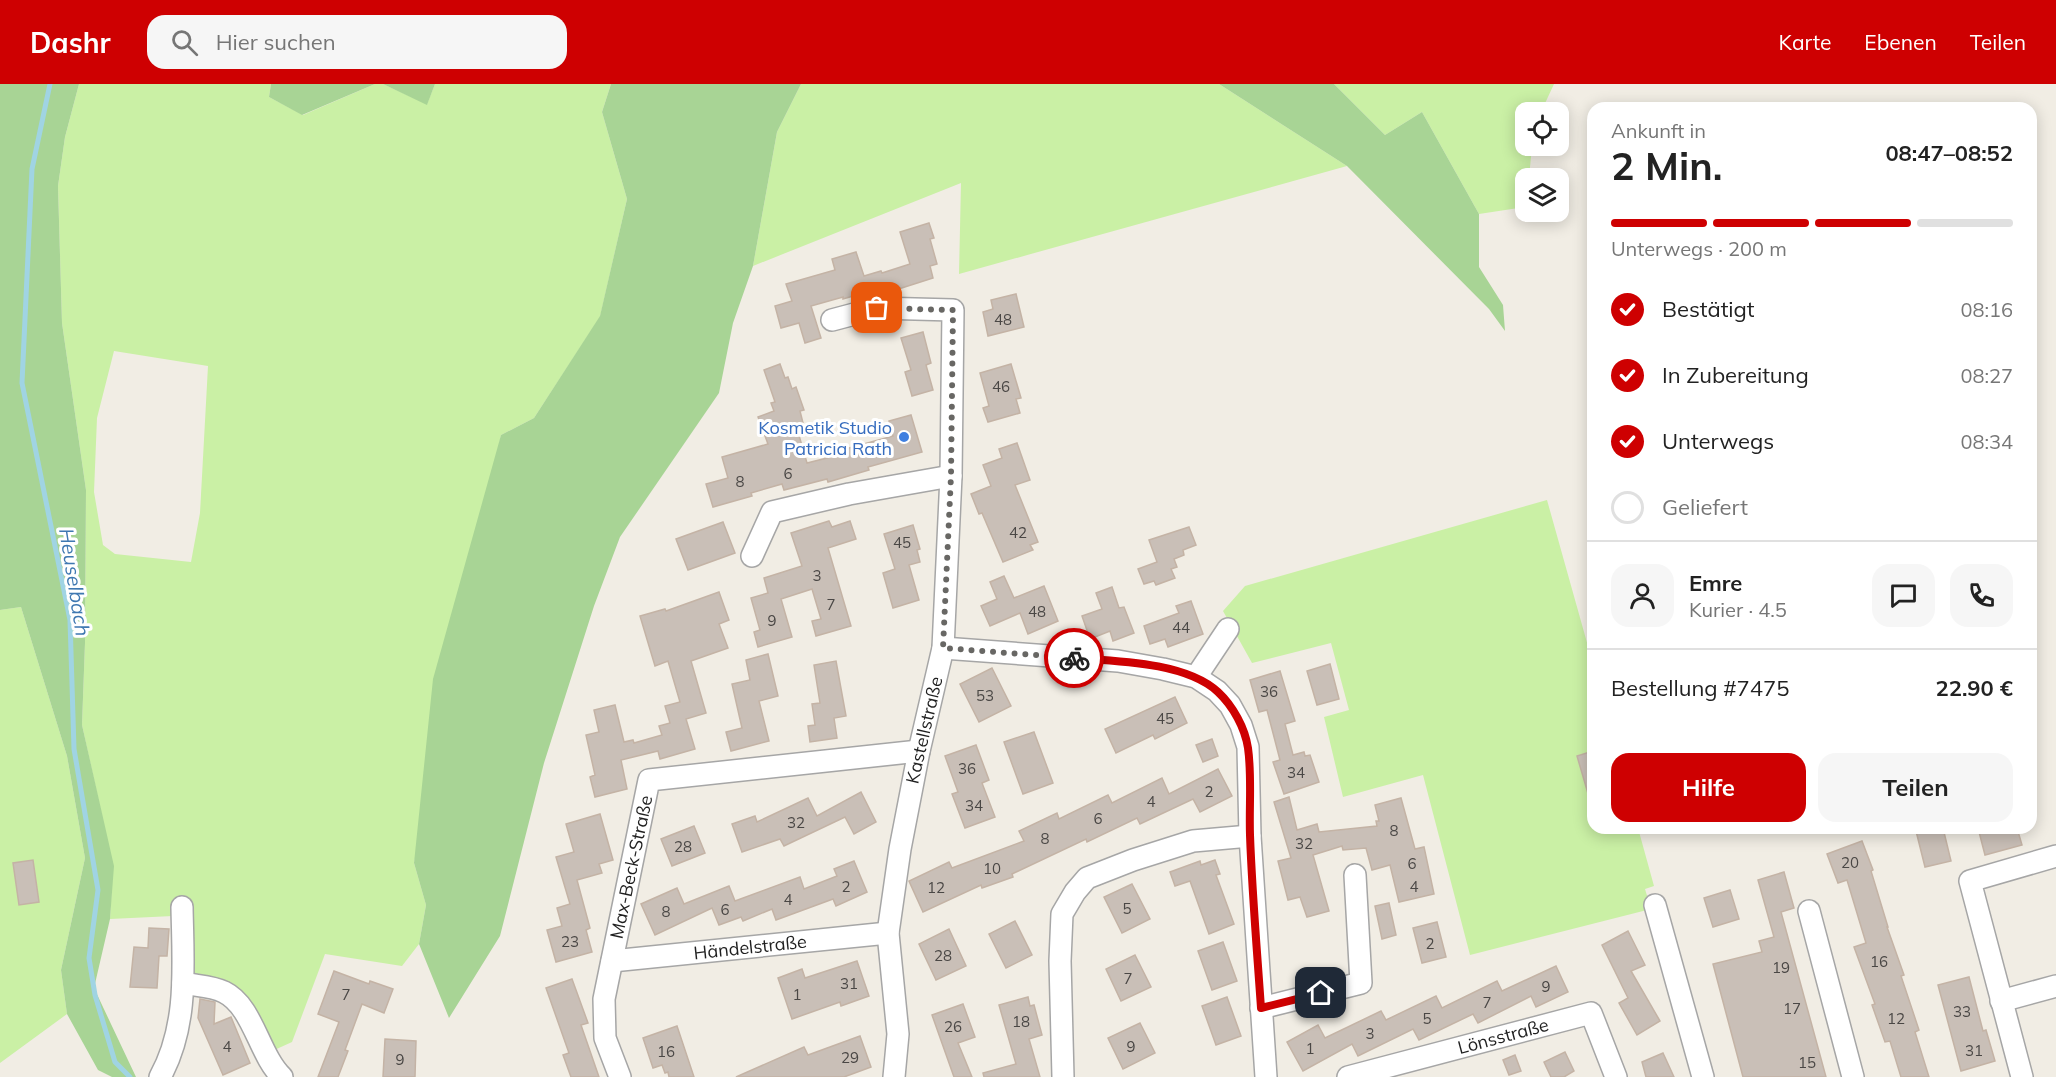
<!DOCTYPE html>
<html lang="de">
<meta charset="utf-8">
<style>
body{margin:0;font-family:Mulish,sans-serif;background:#f6f6f6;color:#222;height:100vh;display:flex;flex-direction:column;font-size:22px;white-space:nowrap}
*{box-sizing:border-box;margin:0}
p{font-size:20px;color:#767676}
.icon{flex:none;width:33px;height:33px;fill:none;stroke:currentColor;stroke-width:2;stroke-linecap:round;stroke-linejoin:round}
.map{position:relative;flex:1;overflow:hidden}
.details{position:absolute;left:1587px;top:18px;width:450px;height:732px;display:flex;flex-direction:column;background:#fff;border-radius:18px;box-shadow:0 3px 15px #0003}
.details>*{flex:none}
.fabs{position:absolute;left:1515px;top:18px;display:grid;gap:12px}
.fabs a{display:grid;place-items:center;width:54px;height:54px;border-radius:12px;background:#fff;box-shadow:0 3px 15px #0003;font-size:30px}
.pin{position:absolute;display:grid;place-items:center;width:51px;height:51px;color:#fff;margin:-26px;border-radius:12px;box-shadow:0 3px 9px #0006}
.courier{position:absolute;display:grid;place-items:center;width:60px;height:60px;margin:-30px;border:4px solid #ce0001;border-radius:50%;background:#fff;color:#222;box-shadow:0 2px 8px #0007}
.head em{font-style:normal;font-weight:700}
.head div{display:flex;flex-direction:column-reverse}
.head{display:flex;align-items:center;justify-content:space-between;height:102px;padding:0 24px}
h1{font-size:39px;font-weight:700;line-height:45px}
.bar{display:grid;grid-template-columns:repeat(4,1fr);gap:9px 6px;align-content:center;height:72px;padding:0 24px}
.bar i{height:8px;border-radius:4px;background:#e0e0e0}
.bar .on{background:#ce0001}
.bar p{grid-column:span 4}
.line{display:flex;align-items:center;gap:15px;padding:0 24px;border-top:2px solid #e0e0e0}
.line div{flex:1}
.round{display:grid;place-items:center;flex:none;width:63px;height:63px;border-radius:18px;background:#f6f6f6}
ol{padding:0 24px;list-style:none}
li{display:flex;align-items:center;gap:18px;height:66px}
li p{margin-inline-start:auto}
li .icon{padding:6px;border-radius:50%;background:#ce0001;color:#fff;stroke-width:4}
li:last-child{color:#767676}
li i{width:33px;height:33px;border:3px solid #e0e0e0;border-radius:50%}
.cta{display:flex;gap:12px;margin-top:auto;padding:12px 24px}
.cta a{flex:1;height:69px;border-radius:18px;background:#ce0001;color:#fff;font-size:24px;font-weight:700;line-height:69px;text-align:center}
.cta a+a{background:#f6f6f6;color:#222}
header{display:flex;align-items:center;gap:36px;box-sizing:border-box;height:84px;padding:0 30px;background:#ce0001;color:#fff}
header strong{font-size:28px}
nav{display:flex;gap:33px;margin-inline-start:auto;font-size:21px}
.search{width:420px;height:54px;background:#f6f6f6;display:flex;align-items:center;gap:15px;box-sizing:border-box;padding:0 21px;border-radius:18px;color:#767676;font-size:22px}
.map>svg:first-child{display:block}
.grass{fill:#caf0a5;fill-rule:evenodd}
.forest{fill:#a8d495}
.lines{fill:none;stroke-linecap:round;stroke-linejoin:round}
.stream{stroke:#a0d4e3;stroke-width:5}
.building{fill:#c9bfb7;stroke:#c4b3a5;stroke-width:1.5}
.minor-casing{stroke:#a6a6a6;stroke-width:24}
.minor{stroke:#fff;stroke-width:21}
.done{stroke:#686764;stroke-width:6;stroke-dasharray:0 10.8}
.route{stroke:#ce0001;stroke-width:8}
.shop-dot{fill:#3f7fe0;stroke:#fff;stroke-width:2}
.labels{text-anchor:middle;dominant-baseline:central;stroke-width:6;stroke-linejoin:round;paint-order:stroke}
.number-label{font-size:15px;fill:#4a4745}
.shop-label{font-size:18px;fill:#366cbe;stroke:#fff;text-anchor:end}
.street-label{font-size:18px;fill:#1f1f1f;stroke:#fff}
.water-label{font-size:20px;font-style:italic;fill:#3f78b1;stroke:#fff}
</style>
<header>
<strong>Dashr</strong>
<div class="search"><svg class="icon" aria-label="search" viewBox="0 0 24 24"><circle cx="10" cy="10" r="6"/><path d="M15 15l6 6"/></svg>Hier suchen</div>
<nav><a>Karte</a><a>Ebenen</a><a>Teilen</a></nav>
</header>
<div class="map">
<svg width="2056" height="993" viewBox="0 0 2056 993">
<rect width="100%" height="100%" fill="#f1ede4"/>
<g class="grass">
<path d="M79,0h192l-2,13 34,18 72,-31h8l44,20 8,-20h176l-9,28 25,87 -27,118 -66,101 -33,17 -87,428 12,42 -7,39 -17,22 -77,-12 -33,88 -22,10 -25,-49 -58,-31 -14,-56 -63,3 3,-53 -31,-141 3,-82 1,-153 -24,-167 -4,-137 7,-49zM114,267l94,15 -8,147 -9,49 -76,-8 -12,-9 -9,-53 3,-74z"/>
<polygon points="801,0 1219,0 1347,82 959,190 961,99 753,182 777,48"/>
<polygon points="1334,0 1554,0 1541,28 1526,28 1526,62 1532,62 1529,94 1526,94 1525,123 1479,130 1422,28 1385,51"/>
<polygon points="1547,416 1593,580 1593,744 1638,744 1654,802 1645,805 1651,825 1470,871 1423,691 1343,713 1324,633 1349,626 1331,559 1252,579 1223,527 1245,502"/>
<polygon points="21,523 67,672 85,774 61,886 67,930 0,979 0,526"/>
</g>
<g class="forest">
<polygon points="0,0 79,0 65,53 58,102 62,239 86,406 85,559 82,641 114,782 110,835 94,904 136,993 112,993 98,986 67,930 61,886 85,774 67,672 21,523 0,526"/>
<polygon points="271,0 375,0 302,31 269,13"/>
<polygon points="383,0 435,0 427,21"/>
<polygon points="611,0 801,0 777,48 753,182 733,239 719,309 620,453 594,522 544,679 500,852 449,934 419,860 426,821 414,779 433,595 501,351 534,334 600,232 627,115 602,28"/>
<polygon points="1219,0 1334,0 1385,51 1422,28 1479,130 1479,183 1503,221 1505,247 1489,225 1347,82"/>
</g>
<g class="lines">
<polyline class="stream" points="50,0 32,85 22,299 70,536 74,665 98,806 89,874 95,911 115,978 130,993"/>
</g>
<g class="building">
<polygon points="929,139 934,154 930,155 937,180 930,182 933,194 886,209 884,203 843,215 843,213 811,222 821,254 805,259 799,239 781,244 775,222 792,217 786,200 835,186 832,175 856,168 864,192 881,187 882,189 910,180 900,148"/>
<polygon points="1016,210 1024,243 988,252 983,228 993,225 991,216"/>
<polygon points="923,248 931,279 926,281 933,306 912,312 905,288 911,286 901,254"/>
<polygon points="780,280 785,294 788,293 792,305 796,303 804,326 800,327 803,339 796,341 807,379 839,371 838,367 893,352 889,337 911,331 922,368 868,383 869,386 828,398 827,395 784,406 782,400 751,409 752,412 713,423 706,400 728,394 722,373 768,360 758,333 774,327 771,319 775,318 764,286"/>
<polygon points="1011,280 1021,314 1016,315 1020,329 988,338 983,324 989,322 980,289"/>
<polygon points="1017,359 1030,396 1015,401 1038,458 1030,461 1033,466 1003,478 982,429 979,430 971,410 991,402 983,381 1002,374 999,365"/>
<polygon points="829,437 832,443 850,437 856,455 828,464 851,542 816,552 812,537 821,535 812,505 781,515 792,553 758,563 754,548 760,546 751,514 768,509 764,494 802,482 791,449"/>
<polygon points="723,438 735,469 688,486 676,455"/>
<polygon points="913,441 920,465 917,466 920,478 909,481 919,516 893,524 883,489 895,485 884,450"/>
<polygon points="1189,443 1196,461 1183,466 1184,471 1174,475 1177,483 1171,485 1175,494 1156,501 1154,497 1144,500 1138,485 1157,478 1149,456"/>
<polygon points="1004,492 1014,514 1044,502 1058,537 1028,550 1020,529 990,542 981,522 997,515 990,498"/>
<polygon points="1112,503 1119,524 1124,523 1134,549 1113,557 1110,547 1090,555 1082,532 1102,525 1096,509"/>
<polygon points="719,508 729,536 719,540 728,564 691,577 706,629 686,635 695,665 660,675 658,667 621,676 627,705 595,713 590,693 595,691 586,651 599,648 594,626 615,621 624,658 633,656 634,659 662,651 659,642 670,639 665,622 680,618 668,577 655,582 640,532 665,525 666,527"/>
<polygon points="1191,517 1203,550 1168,563 1165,555 1150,560 1144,542 1179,529 1176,522"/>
<polygon points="768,570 778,612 759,617 769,657 731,667 726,648 742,644 732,600 750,596 746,576"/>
<polygon points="836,577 846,632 834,634 837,654 810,658 808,642 815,641 812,620 820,619 814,581"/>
<polygon points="1330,580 1339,615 1317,621 1307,587"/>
<polygon points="992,584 1011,622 979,638 960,600"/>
<polygon points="1280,587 1295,637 1285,640 1293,671 1304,668 1305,672 1310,671 1319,698 1284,710 1273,678 1280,676 1267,626 1259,628 1250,596"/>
<polygon points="1175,613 1187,639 1155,655 1153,651 1116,669 1105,645"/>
<polygon points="1034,648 1053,699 1023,710 1004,658"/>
<polygon points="1212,655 1218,672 1203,678 1196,661"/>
<polygon points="976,661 989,696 982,699 995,733 965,744 952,710 958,708 945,672"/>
<polygon points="1593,667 1593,713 1589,713 1577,672"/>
<polygon points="1218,685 1232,712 1200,728 1193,715 1140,740 1137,734 1087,758 1086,755 1012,790 1013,793 982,804 981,801 923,828 909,797 949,778 952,784 1024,757 1019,747 1057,729 1059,735 1108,711 1112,719 1162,694 1169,710"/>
<polygon points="861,708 876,738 854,750 845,733 784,762 780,755 742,768 732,740 755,732 757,738 808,714 817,732"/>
<polygon points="1289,713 1297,746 1317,740 1319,748 1377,742 1376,737 1379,737 1375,721 1401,714 1415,765 1424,763 1434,810 1399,818 1390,781 1372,786 1366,764 1343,766 1342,762 1313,771 1329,827 1307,833 1300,813 1288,816 1278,777 1291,774 1274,718"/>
<polygon points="600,730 613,776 599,780 602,789 577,796 590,844 586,846 592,868 556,878 547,846 562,842 557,824 570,820 556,773 574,768 566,740"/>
<polygon points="694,742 705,769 672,782 661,755"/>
<polygon points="1928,744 1943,744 1951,777 1925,783 1916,747"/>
<polygon points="1978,744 2017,744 2022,761 1985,771"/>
<polygon points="1862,757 1873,786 1871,787 1888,843 1887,843 1904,891 1901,892 1919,946 1915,948 1929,993 1901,993 1890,957 1885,958 1872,921 1875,920 1854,863 1866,859 1847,796 1838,799 1827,770"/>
<polygon points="33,776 39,818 19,821 13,779"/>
<polygon points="1215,776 1220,790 1216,791 1234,840 1209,850 1190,797 1175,802 1170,788 1200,777 1201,781"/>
<polygon points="854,777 867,808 836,822 833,815 776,836 772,825 743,837 741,833 719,841 712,824 655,851 641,820 677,804 684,820 729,802 735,817 800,793 804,805 837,792 834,785"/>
<polygon points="1784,788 1794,824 1781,828 1826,993 1743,993 1713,880 1762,868 1759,857 1774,853 1758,796"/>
<polygon points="1132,800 1150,835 1122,849 1104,813"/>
<polygon points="1730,806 1739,835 1713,843 1704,814"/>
<polygon points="1389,819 1396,851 1382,855 1375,822"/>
<polygon points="1015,837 1032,871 1006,884 989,850"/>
<polygon points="1437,838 1446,873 1422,879 1413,844"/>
<polygon points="149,844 169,845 167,872 159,872 157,904 130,903 134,863 148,864"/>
<polygon points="949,845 966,882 936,896 919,860"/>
<polygon points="1628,847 1645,881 1631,887 1660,937 1637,951 1619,919 1628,914 1602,861"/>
<polygon points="1223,858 1237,897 1212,906 1198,867"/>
<polygon points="1135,871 1151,903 1121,917 1106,885"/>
<polygon points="857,877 869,912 841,922 840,918 792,935 778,894 802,885 805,894"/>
<polygon points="1556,882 1568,908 1536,923 1531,912 1478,939 1473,930 1419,956 1413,945 1358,972 1352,960 1303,987 1287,958 1318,941 1325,954 1381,927 1386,936 1436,912 1442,924 1497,897 1502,907"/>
<polygon points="334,887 369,900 370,897 393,905 384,929 362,920 345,966 348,967 338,993 318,993 339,938 318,930"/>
<polygon points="1969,893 1983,947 1986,946 1995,977 1961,987 1938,901"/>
<polygon points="572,895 588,939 581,941 599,993 571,993 563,971 569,969 546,904"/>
<polygon points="1028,913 1030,922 1034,921 1042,951 1029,955 1040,993 984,993 983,989 1016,980 999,921"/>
<polygon points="1227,913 1241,952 1216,961 1202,922"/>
<polygon points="200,915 215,918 214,940 231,933 250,979 223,991 198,934"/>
<polygon points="963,920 975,953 958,959 972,993 954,993 932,931"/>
<polygon points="1140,939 1155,969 1123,985 1108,954"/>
<polygon points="677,942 694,993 669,993 668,988 665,989 662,981 653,984 643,954"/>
<polygon points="860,952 871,983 844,993 736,993 804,963 808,971"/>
<polygon points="385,955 416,957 415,993 383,993"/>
<polygon points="1565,968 1574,987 1564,993 1551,993 1544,978"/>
<polygon points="1663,969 1674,993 1646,993 1642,978"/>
<polygon points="1515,971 1521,987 1509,991 1503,976"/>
</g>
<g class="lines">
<g class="minor-casing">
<g id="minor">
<polyline points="832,236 877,224 953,226 951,392 943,564 919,667 900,765 888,849 898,950 894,993"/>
<polyline points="752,472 772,428 849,410 951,392"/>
<polyline points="943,564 1118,577 1163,585 1196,593 1217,607 1230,621 1241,641 1248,663 1250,752 1266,993"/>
<polyline points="1196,593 1228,545"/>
<polyline points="1655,821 1703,993"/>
<polyline points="1809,827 1853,993"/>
<polyline points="612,877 888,849"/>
<path d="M183,899c13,3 29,3 41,9 29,14 35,63 58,85"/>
<polyline points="2001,917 2056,902"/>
<polyline points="1261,924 1361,899 1355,791"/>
<path d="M160,993c29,-52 23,-113 22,-170"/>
<polyline points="620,993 605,954 604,915 649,696 919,667"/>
<polyline points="1063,993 1060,877 1062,830 1075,808 1087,794 1133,776 1193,757 1250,752"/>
<polyline points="1348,993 1591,929 1616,993"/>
<polyline points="2022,993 1970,797 2056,772"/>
</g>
</g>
<use href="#minor" class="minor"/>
</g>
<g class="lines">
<polyline class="done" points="877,224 953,226 951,392 943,564 1074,574"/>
<path class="route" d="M1074,574c42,3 112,4 144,34 15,14 27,36 30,56 4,28 1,58 2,87 2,57 7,115 11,173l60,-15"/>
</g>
<circle class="shop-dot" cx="904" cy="353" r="6"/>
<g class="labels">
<g class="number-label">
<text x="1003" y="235">48</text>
<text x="1001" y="302">46</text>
<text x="788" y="389">6</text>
<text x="740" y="397">8</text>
<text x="1018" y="448">42</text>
<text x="902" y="458">45</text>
<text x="817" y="491">3</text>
<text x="831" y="520">7</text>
<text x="1037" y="527">48</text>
<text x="772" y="536">9</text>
<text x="1181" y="543">44</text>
<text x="1269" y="607">36</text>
<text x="985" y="611">53</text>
<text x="1165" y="634">45</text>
<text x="967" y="684">36</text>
<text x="1296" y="688">34</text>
<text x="1209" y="707">2</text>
<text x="1151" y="717">4</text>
<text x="974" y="721">34</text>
<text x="1098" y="734">6</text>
<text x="796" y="738">32</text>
<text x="1394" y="746">8</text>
<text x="1045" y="754">8</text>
<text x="1304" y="759">32</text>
<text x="683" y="762">28</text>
<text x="1850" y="778">20</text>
<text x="1412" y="779">6</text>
<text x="992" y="784">10</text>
<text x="846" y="802">2</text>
<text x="1414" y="802">4</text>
<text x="936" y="803">12</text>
<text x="788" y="815">4</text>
<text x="1127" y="824">5</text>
<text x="725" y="825">6</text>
<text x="666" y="827">8</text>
<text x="570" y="857">23</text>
<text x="1430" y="859">2</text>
<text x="943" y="871">28</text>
<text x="1879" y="877">16</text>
<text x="1781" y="883">19</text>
<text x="1128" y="894">7</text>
<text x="849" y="899">31</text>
<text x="1546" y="902">9</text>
<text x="346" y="910">7</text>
<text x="797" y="910">1</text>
<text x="1487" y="918">7</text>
<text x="1792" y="924">17</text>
<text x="1962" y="927">33</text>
<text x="1427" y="934">5</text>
<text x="1896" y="934">12</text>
<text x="1021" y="937">18</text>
<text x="953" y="942">26</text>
<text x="1370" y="949">3</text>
<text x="227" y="962">4</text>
<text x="1131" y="962">9</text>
<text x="1310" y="964">1</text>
<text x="1974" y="966">31</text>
<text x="666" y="967">16</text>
<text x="850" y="973">29</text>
<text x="400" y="975">9</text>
<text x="1807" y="978">15</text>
</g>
<g class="shop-label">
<text x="892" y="343">Kosmetik Studio<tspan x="892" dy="21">Patricia Rath</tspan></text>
</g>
<g class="street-label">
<text transform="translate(924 646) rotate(-77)">Kastellstraße</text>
<text transform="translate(631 783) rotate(-78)">Max-Beck-Straße</text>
<text transform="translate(750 863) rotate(-6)">Händelstraße</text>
<text transform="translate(1503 952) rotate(-15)">Lönsstraße</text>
</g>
<g class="water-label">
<text transform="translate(75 498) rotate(81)">Heuselbach</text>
</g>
</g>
</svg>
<div class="fabs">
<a><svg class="icon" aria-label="locate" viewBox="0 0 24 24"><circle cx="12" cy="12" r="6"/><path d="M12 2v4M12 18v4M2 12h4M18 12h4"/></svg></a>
<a><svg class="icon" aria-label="layers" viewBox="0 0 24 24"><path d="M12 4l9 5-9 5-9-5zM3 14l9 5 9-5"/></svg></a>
</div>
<div class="pin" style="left:877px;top:224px;background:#ea580c"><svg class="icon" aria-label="bag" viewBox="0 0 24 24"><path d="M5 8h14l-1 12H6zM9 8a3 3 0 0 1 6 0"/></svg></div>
<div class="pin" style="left:1321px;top:909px;background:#1f2937"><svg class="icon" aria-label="home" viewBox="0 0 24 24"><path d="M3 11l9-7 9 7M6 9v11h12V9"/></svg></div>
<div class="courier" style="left:1074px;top:574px"><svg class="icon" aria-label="bike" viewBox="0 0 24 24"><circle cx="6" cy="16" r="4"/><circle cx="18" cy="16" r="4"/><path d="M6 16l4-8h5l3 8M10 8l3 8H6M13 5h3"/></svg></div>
<section class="details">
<div class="head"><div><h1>2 Min.</h1><p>Ankunft in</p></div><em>08:47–08:52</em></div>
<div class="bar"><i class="on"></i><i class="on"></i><i class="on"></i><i></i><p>Unterwegs · 200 m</p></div>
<ol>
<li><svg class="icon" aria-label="check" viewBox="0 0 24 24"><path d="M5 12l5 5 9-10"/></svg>Bestätigt<p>08:16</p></li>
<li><svg class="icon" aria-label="check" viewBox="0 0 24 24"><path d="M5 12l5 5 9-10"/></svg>In Zubereitung<p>08:27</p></li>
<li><svg class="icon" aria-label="check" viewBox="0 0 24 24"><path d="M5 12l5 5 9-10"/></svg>Unterwegs<p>08:34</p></li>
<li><i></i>Geliefert</li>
</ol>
<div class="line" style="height:108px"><a class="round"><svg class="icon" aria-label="person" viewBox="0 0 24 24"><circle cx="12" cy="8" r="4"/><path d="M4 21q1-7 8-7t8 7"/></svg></a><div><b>Emre</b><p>Kurier · 4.5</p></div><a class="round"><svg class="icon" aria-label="chat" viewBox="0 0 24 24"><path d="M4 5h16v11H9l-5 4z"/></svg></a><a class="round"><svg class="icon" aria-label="phone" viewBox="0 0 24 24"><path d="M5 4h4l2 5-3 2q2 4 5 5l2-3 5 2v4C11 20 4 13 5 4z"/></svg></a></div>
<div class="line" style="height:78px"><div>Bestellung #7475</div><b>22.90 €</b></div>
<div class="cta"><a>Hilfe</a><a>Teilen</a></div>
</section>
</div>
